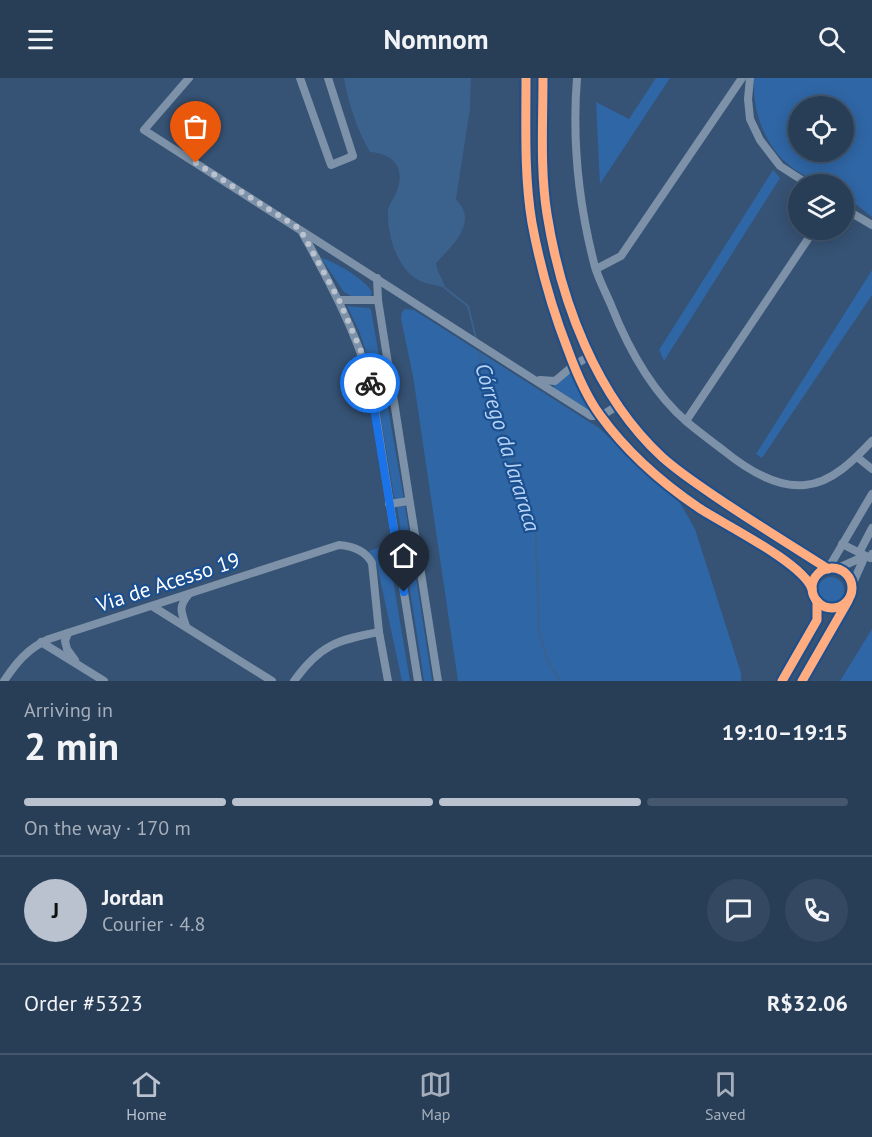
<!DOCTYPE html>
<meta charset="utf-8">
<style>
body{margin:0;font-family:"PT Sans",sans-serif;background:#344961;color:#f1f3f6;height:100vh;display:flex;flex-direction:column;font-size:22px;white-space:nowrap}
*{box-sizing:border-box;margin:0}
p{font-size:20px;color:#a5aeba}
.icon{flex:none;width:33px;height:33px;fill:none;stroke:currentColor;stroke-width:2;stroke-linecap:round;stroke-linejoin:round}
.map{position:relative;height:603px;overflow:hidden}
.side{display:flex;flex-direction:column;background:#283e57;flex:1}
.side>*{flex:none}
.buttons{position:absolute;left:788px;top:18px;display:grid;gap:12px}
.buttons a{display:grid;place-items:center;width:66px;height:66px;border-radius:50%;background:#283e57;box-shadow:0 3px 15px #0003,0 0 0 2px #44576d;font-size:30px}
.pin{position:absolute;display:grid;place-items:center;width:51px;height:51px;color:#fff;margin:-62px -26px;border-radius:50% 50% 50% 0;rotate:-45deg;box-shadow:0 0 6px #0007}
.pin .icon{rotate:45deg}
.courier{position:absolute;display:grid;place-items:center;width:60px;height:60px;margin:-30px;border:4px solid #1a73e8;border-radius:50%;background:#fff;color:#222;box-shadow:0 2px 8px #0007}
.head em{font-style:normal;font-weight:600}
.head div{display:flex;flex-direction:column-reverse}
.head{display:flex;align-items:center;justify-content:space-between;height:102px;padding:0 24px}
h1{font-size:39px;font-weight:600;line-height:45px}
.bar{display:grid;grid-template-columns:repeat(4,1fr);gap:9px 6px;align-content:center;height:72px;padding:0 24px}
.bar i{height:8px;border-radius:4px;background:#44576d}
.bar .selected{background:#b9c2ce}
.bar p{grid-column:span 4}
.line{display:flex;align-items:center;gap:15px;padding:0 24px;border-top:2px solid #44576d}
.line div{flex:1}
.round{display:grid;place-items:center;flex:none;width:63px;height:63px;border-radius:32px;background:#344961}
header{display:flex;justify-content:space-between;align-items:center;height:78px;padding:0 24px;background:#283e57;font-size:27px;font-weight:600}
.menu{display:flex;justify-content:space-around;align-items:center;height:84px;border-top:2px solid #44576d;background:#283e57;font-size:16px;color:#a5aeba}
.menu a{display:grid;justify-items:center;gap:3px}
.menu .selected{color:#b9c2ce}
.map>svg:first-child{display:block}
.green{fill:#2f66a5;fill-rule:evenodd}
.water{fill:#3b618d}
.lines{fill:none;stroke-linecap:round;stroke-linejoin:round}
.stream{stroke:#3b618d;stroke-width:2}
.minor{stroke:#7d92a8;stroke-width:8}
.tertiary{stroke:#7d92a8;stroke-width:10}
.cycleway-casing{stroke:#1b4f8f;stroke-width:13}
.cycleway{stroke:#ffac80;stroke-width:9}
.done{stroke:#b9c2ce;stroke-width:6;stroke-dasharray:0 10.8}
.route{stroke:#1a73e8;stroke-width:8}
.labels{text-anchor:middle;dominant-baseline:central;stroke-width:4.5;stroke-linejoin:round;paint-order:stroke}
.street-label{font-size:21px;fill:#fff;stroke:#1b4f8f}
.water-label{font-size:22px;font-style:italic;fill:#b5d3f5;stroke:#1b4f8f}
</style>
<header><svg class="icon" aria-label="menu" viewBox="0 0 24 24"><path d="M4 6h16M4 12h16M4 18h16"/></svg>Nomnom<svg class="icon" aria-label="search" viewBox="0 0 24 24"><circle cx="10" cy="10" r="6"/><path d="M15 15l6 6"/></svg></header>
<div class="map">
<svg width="872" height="603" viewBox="0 0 872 603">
<rect width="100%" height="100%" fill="#365274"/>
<g class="green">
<polygon points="656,0 670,0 600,106 596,24 629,41"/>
<path d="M754,0h118v139l-29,-23v-10c-58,0 -92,-52 -89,-106zM798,28h45v46h-45z"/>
<polygon points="773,92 780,100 664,283 659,272"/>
<path d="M321,180c13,3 47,23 51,35l-2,4h-17l-9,-5z"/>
<polygon points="872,192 872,217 762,380 756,376"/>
<polygon points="347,228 369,230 371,232 404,422 395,424 373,294 359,253"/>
<polygon points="405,231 414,232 599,350 680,425 695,451 741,595 741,603 458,603 413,298 401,241 402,234"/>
<polygon points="569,296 573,297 594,331 589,334 555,311 553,307"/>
<polygon points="405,428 430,590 432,603 424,603 422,589 397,429"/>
<polygon points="383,468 390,484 410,603 402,603 377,487 369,473"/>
<circle cx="831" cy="512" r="13"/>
<polygon points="872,551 872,603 840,603"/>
</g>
<path class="water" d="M344,0h127l-1,31 -14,90c2,3 7,8 8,13 6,19 -16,38 -28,51 1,10 7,15 9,25 -8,-3 -20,-4 -27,-8 -22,-13 -31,-46 -30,-70 1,-6 6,-11 8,-17 10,-24 -1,-39 -26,-41 -13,-22 -22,-49 -26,-74z"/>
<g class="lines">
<g class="stream">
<polyline points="445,210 468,228 476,260"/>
<polyline points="479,274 490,323 508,363 525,413 536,459 539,553 548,584 560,603"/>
</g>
<g class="minor">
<polyline points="189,0 144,52 591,338 601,338 617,328"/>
<polyline points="300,0 331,87 353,78 328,0"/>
<path d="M577,0c-5,63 2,128 18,189 4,13 11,26 16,38 17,43 41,87 76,117 12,10 24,19 36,28 22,18 53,38 82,35 27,-2 50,-26 67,-44"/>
<polyline points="750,0 748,21 750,41 760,62 780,88 808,106"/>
<polyline points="843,130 872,147"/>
<path d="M302,154c27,49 53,97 69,152l47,297"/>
<polyline points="596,191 621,178 742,0"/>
<polyline points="377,200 378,222 438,603"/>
<polyline points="339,222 378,222"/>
<polyline points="540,302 555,303 574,287 590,278"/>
<polyline points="686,343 814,152"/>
<polyline points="857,379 872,391"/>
<polyline points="389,426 409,423"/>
<polyline points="842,466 870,480 872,476"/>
<polyline points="859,475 872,450"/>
<polyline points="828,491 872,416"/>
<polyline points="836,491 865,478 852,507"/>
<polyline points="152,528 272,603"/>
<path d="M186,548c-5,-15 -8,-19 3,-32"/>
<polyline points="68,555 65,563 67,571 75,582"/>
<polyline points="41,564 104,603"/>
<path d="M4,603c12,-18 24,-33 45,-42l290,-94c14,1 26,5 33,18l7,69 9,49"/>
<path d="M294,603c26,-36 43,-41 85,-49"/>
</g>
<g class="tertiary">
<path d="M526,0c0,48 -2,98 6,145 8,43 20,86 36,127 8,22 18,46 32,65 26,36 62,68 99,93 26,17 104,55 113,81"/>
<path d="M543,0c0,45 -3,92 4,136 14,88 49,182 115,243 20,18 44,33 66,48 33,22 67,43 100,64"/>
<circle cx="832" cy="510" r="20"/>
<polyline points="782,603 817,542 817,523"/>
<polyline points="802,603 847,526"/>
</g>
<g class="cycleway-casing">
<g id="cycleway">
<path d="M526,0c0,48 -2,98 6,145 8,43 20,86 36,127 8,22 18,46 32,65 26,36 62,68 99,93 26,17 104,55 113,81"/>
<path d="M543,0c0,45 -3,92 4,136 14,88 49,182 115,243 20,18 44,33 66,48 33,22 67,43 100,64"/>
<circle cx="832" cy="510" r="20"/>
<polyline points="782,603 817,542 817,523"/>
<polyline points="802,603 848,523"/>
</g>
</g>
<use href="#cycleway" class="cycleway"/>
</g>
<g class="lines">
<polyline class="done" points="196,85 300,151 339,222 361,273 370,305"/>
<polyline class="route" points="370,305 404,514"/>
</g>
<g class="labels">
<g class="street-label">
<text transform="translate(168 504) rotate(-18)">Via de Acesso 19</text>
</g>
<g class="water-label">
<text transform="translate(508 369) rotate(73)">Córrego da Jararaca</text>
</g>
</g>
</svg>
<div class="buttons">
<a><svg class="icon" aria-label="locate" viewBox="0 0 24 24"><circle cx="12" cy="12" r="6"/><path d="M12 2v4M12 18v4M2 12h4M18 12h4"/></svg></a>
<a><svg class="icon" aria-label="layers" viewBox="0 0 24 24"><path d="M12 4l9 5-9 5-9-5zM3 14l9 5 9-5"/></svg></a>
</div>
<div class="pin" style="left:196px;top:85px;background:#ea580c"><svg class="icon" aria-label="bag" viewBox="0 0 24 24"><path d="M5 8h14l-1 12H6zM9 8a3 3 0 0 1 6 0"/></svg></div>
<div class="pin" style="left:404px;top:514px;background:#1f2937"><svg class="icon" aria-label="home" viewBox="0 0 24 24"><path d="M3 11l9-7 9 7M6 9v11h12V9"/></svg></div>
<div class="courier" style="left:370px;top:305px"><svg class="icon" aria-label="bike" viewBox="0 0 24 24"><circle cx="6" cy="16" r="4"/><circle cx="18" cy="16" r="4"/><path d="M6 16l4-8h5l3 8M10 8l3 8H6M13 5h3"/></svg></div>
</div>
<section class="side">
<div class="head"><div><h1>2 min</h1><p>Arriving in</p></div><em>19:10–19:15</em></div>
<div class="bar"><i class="selected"></i><i class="selected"></i><i class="selected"></i><i></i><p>On the way · 170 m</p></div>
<div class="line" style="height:108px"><b class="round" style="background:#b9c2ce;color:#111">J</b><div><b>Jordan</b><p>Courier · 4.8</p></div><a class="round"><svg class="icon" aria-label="chat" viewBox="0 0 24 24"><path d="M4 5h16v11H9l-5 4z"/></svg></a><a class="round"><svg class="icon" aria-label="phone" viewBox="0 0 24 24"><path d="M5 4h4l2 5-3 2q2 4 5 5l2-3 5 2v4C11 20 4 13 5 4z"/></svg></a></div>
<div class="line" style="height:78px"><div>Order #5323</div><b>R$32.06</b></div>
</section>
<nav class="menu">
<a class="selected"><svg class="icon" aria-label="home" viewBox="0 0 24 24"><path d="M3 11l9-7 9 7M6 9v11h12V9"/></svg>Home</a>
<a><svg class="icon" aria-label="map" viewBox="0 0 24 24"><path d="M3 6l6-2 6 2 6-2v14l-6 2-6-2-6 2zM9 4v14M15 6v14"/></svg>Map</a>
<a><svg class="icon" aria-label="saved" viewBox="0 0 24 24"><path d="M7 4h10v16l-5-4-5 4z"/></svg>Saved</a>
</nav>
